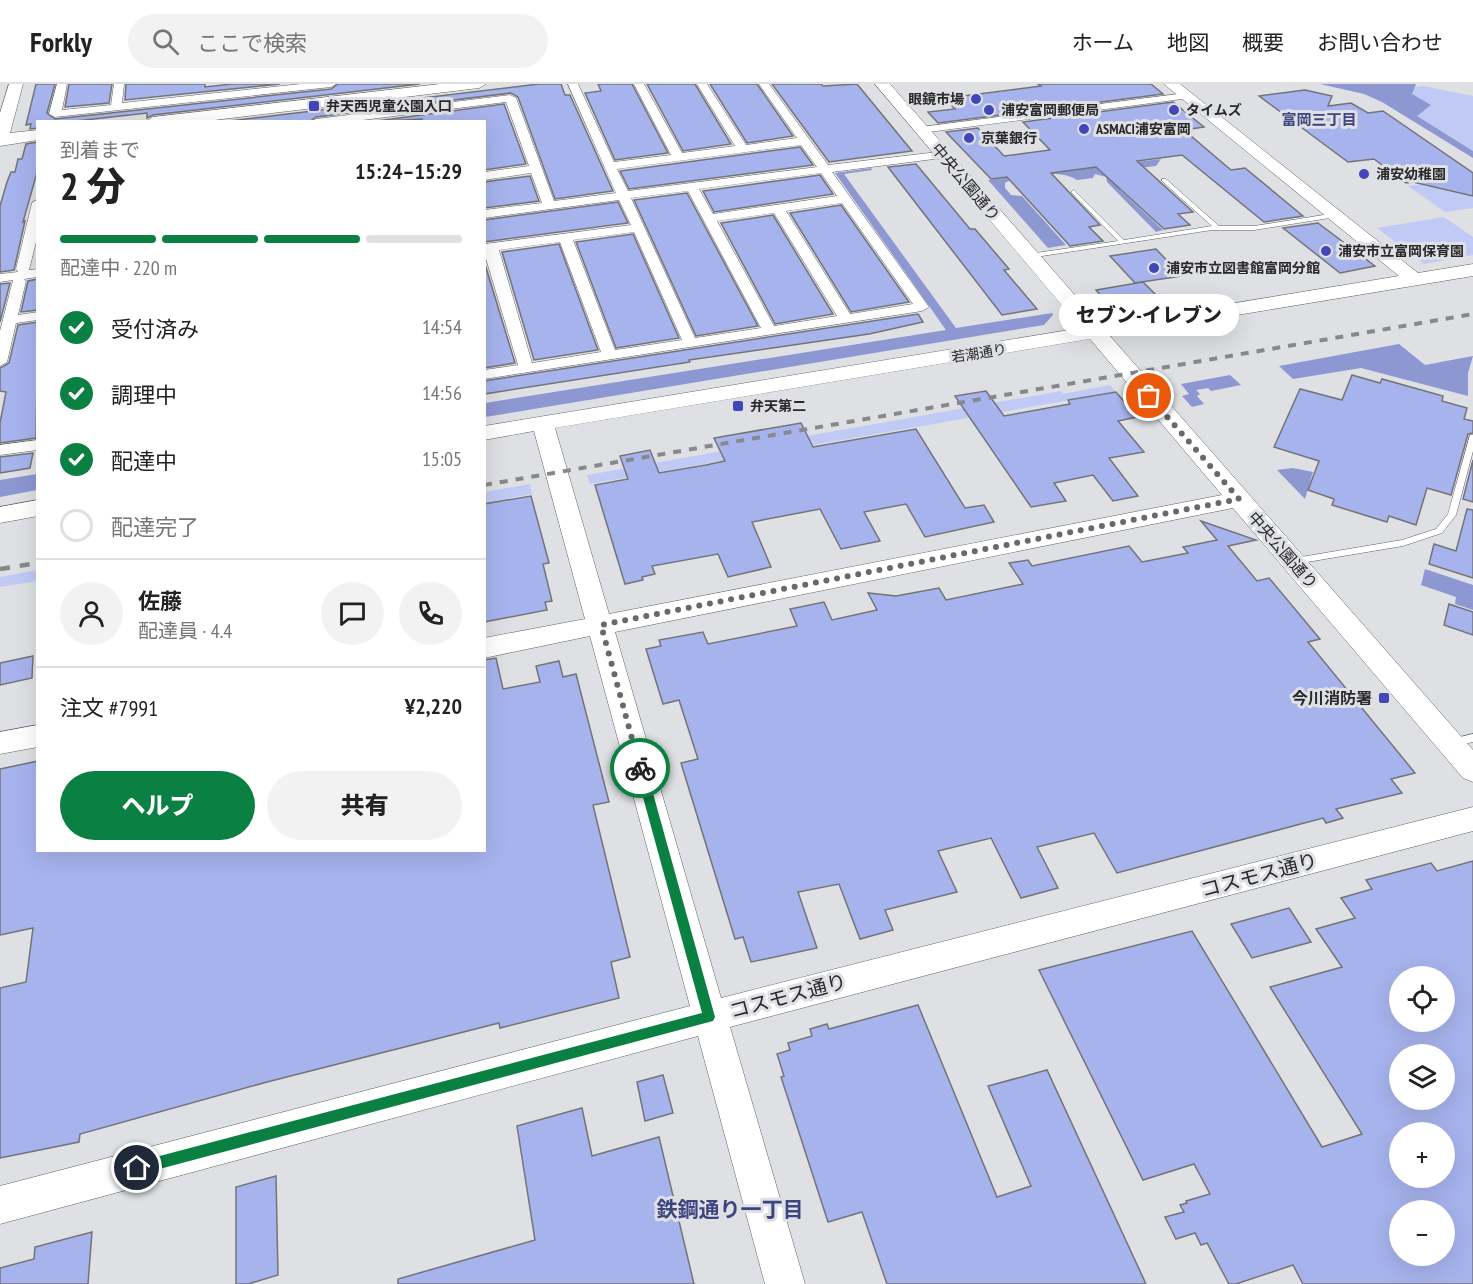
<!DOCTYPE html>
<html lang="ja">
<meta charset="utf-8">
<style>
body{margin:0;font-family:"PT Sans Narrow","Noto Sans JP",sans-serif;background:#f2f2f2;color:#222;height:100vh;display:flex;flex-direction:column;font-size:22px;white-space:nowrap}
*{box-sizing:border-box;margin:0}
p{font-size:20px;color:#767676}
.icon{flex:none;width:33px;height:33px;fill:none;stroke:currentColor;stroke-width:2;stroke-linecap:round;stroke-linejoin:round}
.map{position:relative;flex:1;overflow:hidden}
.side{position:absolute;left:36px;top:36px;width:450px;height:732px;display:flex;flex-direction:column;background:#fff;border-radius:0px;box-shadow:0 6px 24px #0002}
.side>*{flex:none}
.buttons{position:absolute;left:1389px;top:882px;display:grid;gap:12px}
.buttons a{display:grid;place-items:center;width:66px;height:66px;border-radius:50%;background:#fff;box-shadow:0 6px 24px #0002;font-size:30px}
.pin{position:absolute;display:grid;place-items:center;width:51px;height:51px;color:#fff;margin:-26px;border:3px solid #fff;border-radius:50%;box-shadow:0 2px 6px #0007}
.courier{position:absolute;display:grid;place-items:center;width:60px;height:60px;margin:-30px;border:4px solid #0b8043;border-radius:50%;background:#fff;color:#222;box-shadow:0 2px 8px #0007}
.bubble{position:absolute;height:42px;border-radius:21px;background:#fff;box-shadow:0 6px 24px #0002;font-size:20px;font-weight:800;line-height:42px;text-align:center}
.overview em{font-style:normal;font-weight:800}
.overview div{display:flex;flex-direction:column-reverse}
.overview{display:flex;align-items:center;justify-content:space-between;height:102px;padding:0 24px}
h1{font-size:39px;font-weight:800;line-height:45px}
.bar{display:grid;grid-template-columns:repeat(4,1fr);gap:9px 6px;align-content:center;height:72px;padding:0 24px}
.bar i{height:8px;border-radius:4px;background:#e0e0e0}
.bar .selected{background:#0b8043}
.bar p{grid-column:span 4}
.line{display:flex;align-items:center;gap:15px;padding:0 24px;border-top:2px solid #e0e0e0}
.line div{flex:1}
.round{display:grid;place-items:center;flex:none;width:63px;height:63px;border-radius:32px;background:#f2f2f2}
ol{padding:0 24px;list-style:none}
li{display:flex;align-items:center;gap:18px;height:66px}
li p{margin-inline-start:auto}
li .icon{padding:6px;border-radius:50%;background:#0b8043;color:#fff;stroke-width:4}
li:last-child{color:#767676}
li i{width:33px;height:33px;border:3px solid #e0e0e0;border-radius:50%}
.primary-button{display:flex;gap:12px;margin-top:auto;padding:12px 24px}
.primary-button a{flex:1;height:69px;border-radius:36px;background:#0b8043;color:#fff;font-size:24px;font-weight:800;line-height:69px;text-align:center}
.primary-button a+a{background:#f2f2f2;color:#222}
header{display:flex;align-items:center;gap:36px;box-sizing:border-box;height:84px;padding:0 30px;background:#fff;border-bottom:2px solid #e0e0e0}
header strong{font-size:28px}
nav{display:flex;gap:33px;margin-inline-start:auto;font-size:21px}
.search{width:420px;height:54px;background:#f2f2f2;display:flex;align-items:center;gap:15px;box-sizing:border-box;padding:0 21px;border-radius:33px;color:#767676;font-size:22px}
.map>svg:first-child{display:block}
.green{fill:#c1caf5}
.forest{fill:#8d97d1}
.building{fill:#a7b3ed;stroke:#737478;stroke-width:1.5;fill-rule:evenodd}
.lines{fill:none;stroke-linecap:round;stroke-linejoin:round}
.lane-casing{stroke:#5f6063;stroke-width:1}
.street-casing{stroke:#5f6063;stroke-width:1}
.secondary-casing{stroke:#5f6063;stroke-width:1}
.lane{fill:#fff;fill-rule:evenodd}
.street{fill:#fff;fill-rule:evenodd}
.secondary{fill:#fff;fill-rule:evenodd}
.rail-far1{stroke:#87888b;stroke-width:4;stroke-dasharray:8 8;stroke-linecap:butt}
.rail{stroke:#87888b;stroke-width:4.5;stroke-dasharray:10 10;stroke-linecap:butt}
.route{fill:#0b8043}
.done{stroke:#69696c;stroke-width:6;stroke-dasharray:0 10.8}
.poi-dot{fill:#4346bb;stroke:#dfe0e4;stroke-width:2}
.labels{text-anchor:middle;dominant-baseline:central;stroke-width:6;stroke-linejoin:round;paint-order:stroke}
.far-poi-label{font-size:14px;font-weight:bold;fill:#29292b;stroke:#dfe0e4;text-anchor:start}
.far-street-label{font-size:14px;fill:#29292b;stroke:#dfe0e4}
.far-neighbourhood-label{font-size:15px;font-weight:bold;fill:#3d4581;stroke:#dfe0e4}
.street-label{font-size:16px;fill:#29292b;stroke:#dfe0e4}
.poi-label{font-size:16px;font-weight:bold;fill:#29292b;stroke:#dfe0e4;text-anchor:end}
.near-street-label{font-size:20px;fill:#29292b;stroke:#dfe0e4}
.near-neighbourhood-label{font-size:21px;font-weight:bold;fill:#3d4581;stroke:#dfe0e4}
</style>
<header>
<strong>Forkly</strong>
<div class="search"><svg class="icon" aria-label="search" viewBox="0 0 24 24"><circle cx="10" cy="10" r="6"/><path d="M15 15l6 6"/></svg>ここで検索</div>
<nav><a>ホーム</a><a>地図</a><a>概要</a><a>お問い合わせ</a></nav>
</header>
<div class="map">
<svg width="1473" height="1200" viewBox="0 0 1473 1200">
<rect width="100%" height="100%" fill="#dfe0e4"/>
<g class="green">
<polygon points="1423,2 1473,12 1473,67 1417,32 1412,10 1415,3"/>
<polygon points="1436,98 1473,112 1473,124 1445,128 1408,102"/>
<polygon points="1444,133 1473,153 1473,171 1424,180 1377,144"/>
<polygon points="1110,301 1116,308 590,400 587,391 1061,307 1063,310"/>
<polygon points="530,400 532,410 485,419 485,408"/>
<polygon points="37,486 37,497 0,503 0,493"/>
</g>
<g class="forest">
<polygon points="1320,0 1416,0 1412,10 1431,21 1417,32 1473,67 1473,74 1382,18 1364,10"/>
<path d="M1161,75l-5,7 -26,3 -10,21 43,40 -7,2 -49,-50 -1,-5 -11,-3 -2,4 -16,2c-18,-12 -46,-3 -67,0l-5,3v5l6,7 11,1 44,49 -18,3 -60,-68z"/>
<polygon points="871,84 872,86 844,90 956,244 1052,229 1053,231 1044,241 485,333 485,319 946,246 835,89"/>
<polygon points="1399,260 1425,281 1473,272 1468,289 1468,312 1361,284 1293,295 1279,282"/>
<polygon points="1230,291 1241,301 1211,307 1208,304 1196,306 1200,310 1197,312 1204,320 1192,323 1182,312 1189,310 1181,300"/>
<polygon points="1293,384 1313,388 1305,415 1277,386"/>
<polygon points="37,390 37,406 0,413 0,396"/>
<polygon points="1425,485 1473,501 1473,526 1455,520 1456,513 1421,501"/>
</g>
<g class="building">
<polygon points="36,0 55,0 47,29 55,35 331,5 338,0 420,0 153,31 147,34 147,29 76,37 38,38 38,44 30,45 31,40 26,41"/>
<polygon points="69,0 112,0 109,19 65,23"/>
<polygon points="126,0 205,0 205,3 232,0 280,0 125,16"/>
<polygon points="539,0 561,0 565,11 570,11 613,107 555,115 518,13 511,9 316,33 309,38 221,38"/>
<polygon points="598,0 632,0 668,69 615,76 585,9 601,7"/>
<polygon points="647,0 695,0 731,60 683,67"/>
<polygon points="710,0 757,0 793,52 747,59"/>
<polygon points="772,0 821,0 823,2 857,0 912,67 829,78"/>
<polygon points="1038,0 1151,0 1163,10 938,39 928,28 955,25 947,17 964,15 962,12 1041,2"/>
<polygon points="1305,6 1332,12 1328,22 1351,19 1368,29 1383,27 1473,89 1473,112 1413,98 1406,99 1374,75 1348,78 1259,12"/>
<polygon points="1173,18 1204,43 1184,46 1231,86 1245,84 1303,132 1264,138 1182,71 1137,77 1193,128 1178,130 1190,141 1164,145 1096,83 1051,89 1100,141 1089,143 1103,157 1070,162 1007,93 991,95 946,48 978,44 1004,72 1050,66 1023,38"/>
<polygon points="504,20 526,80 484,86 484,38 423,38 422,35 369,38"/>
<polygon points="38,58 38,85 23,138 25,137 14,186 0,188 0,122 7,98 11,88 15,88 18,75 22,75 26,60"/>
<polygon points="800,63 813,81 629,105 620,87"/>
<polygon points="916,80 970,145 975,145 1009,185 1004,186 1037,225 1002,231 888,83"/>
<polygon points="820,91 833,110 714,128 703,107"/>
<polygon points="530,92 539,117 484,124 484,98"/>
<polygon points="687,109 758,242 696,252 634,116"/>
<polygon points="618,118 628,139 484,158 484,136"/>
<polygon points="841,121 909,218 851,228 790,129"/>
<polygon points="773,131 833,230 775,240 721,139"/>
<polygon points="1318,139 1375,182 1340,189 1283,144"/>
<polygon points="633,150 679,254 616,264 576,158"/>
<polygon points="559,160 598,266 534,276 502,168"/>
<polygon points="1156,165 1182,192 1135,199 1110,172"/>
<polygon points="484,177 515,279 484,284"/>
<polygon points="38,195 38,226 21,228 28,197"/>
<polygon points="1143,198 1162,217 1137,221 1140,224 1121,227 1118,224 1112,225 1096,206"/>
<polygon points="10,199 0,238 0,200"/>
<polygon points="918,230 923,238 869,250 689,276 690,278 484,310 484,297"/>
<polygon points="38,238 36,354 0,359 0,339 6,308 0,307 0,284 9,279 18,241"/>
<polygon points="1352,291 1380,299 1382,295 1443,312 1442,317 1467,324 1464,335 1473,337 1473,349 1468,350 1451,411 1427,404 1416,441 1389,432 1387,438 1332,421 1334,415 1308,406 1319,377 1274,363 1300,305 1342,316"/>
<polygon points="986,307 1004,332 1070,320 1068,316 1116,308 1137,333 1118,337 1144,368 1109,374 1138,412 1113,417 1093,391 1054,399 1066,417 1031,423 955,312"/>
<polygon points="801,339 813,363 916,345 965,424 984,421 994,438 925,453 906,420 864,428 880,457 841,465 820,425 752,438 771,483 728,493 718,470 652,482 655,490 642,493 643,496 625,500 595,401 628,395 620,372 650,366 659,389 706,381 725,377 714,354"/>
<polygon points="33,369 30,384 0,389 0,373"/>
<polygon points="1473,376 1473,418 1463,415"/>
<polygon points="531,412 549,479 543,480 552,517 545,518 547,526 484,538 484,420"/>
<polygon points="1467,425 1473,426 1473,494 1429,480 1434,460 1456,467"/>
<polygon points="1201,437 1256,456 1228,462 1257,497 1269,494 1320,555 1308,558 1415,689 1391,695 1402,709 1336,725 1343,734 1326,739 1323,734 1117,789 1094,749 1037,763 1058,804 1021,814 991,754 938,767 957,808 885,826 893,846 860,855 839,800 798,808 817,864 751,878 743,853 735,855 681,679 698,675 679,616 663,620 646,565 661,562 659,556 703,548 708,560 797,542 790,525 824,518 832,536 877,526 868,509 896,512 939,504 946,516 1023,500 1009,479 1028,476 1032,482 1129,462 1142,478 1188,469 1183,463 1217,456"/>
<polygon points="1449,520 1473,528 1473,551 1444,541"/>
<polygon points="33,572 32,594 0,601 0,579"/>
<polygon points="496,574 503,605 540,598 536,582 559,577 563,593 576,590 609,718 593,721 630,873 611,878 619,914 500,944 499,939 267,998 80,1050 79,1058 0,1074 0,904 26,898 33,844 0,851 0,685 38,677 38,766 484,766 484,576"/>
<path d="M1473,777v423h-170l-10,-19 -57,19h-7l-22,-41 -6,2 -6,-12 -19,6 -11,-22 19,-5 -4,-7 7,-2 -1,-2 24,-7 -16,-30 -51,16 -104,-210 153,-39 130,216 40,-13 -92,-147 72,-20 -26,-38 39,-11 -14,-20 31,-9 -6,-9 65,-17 6,8zM1400,892h44v46h-44zM1400,970h44v46h-44zM1400,1048h44v46h-44zM1400,1126h44v46h-44z"/>
<polygon points="1289,824 1311,858 1252,874 1231,840"/>
<polygon points="918,921 997,1113 1031,1102 988,1002 1047,986 1146,1200 887,1200 862,1128 828,1138 781,993 784,992 777,970 790,966 788,959 812,952 810,945 827,940 829,945"/>
<polygon points="663,991 673,1029 645,1037 637,998"/>
<polygon points="582,1024 592,1072 659,1053 694,1200 398,1200 398,1195 535,1156 517,1042"/>
<polygon points="276,1092 278,1191 248,1200 236,1200 236,1103"/>
<polygon points="92,1148 88,1200 0,1200 0,1184 34,1175 35,1163"/>
</g>
<g class="lines">
<g class="lane-casing">
<g id="lane">
<polygon points="1162,95 1166,95 1219,142 1254,142 1336,129 1339,131 1336,133 1254,146 1212,146 1029,174 1026,172 1029,170 1118,157 1072,109 1072,107 1074,106 1124,156 1212,142 1162,97"/>
<polygon points="1470,351 1473,351 1473,367 1456,431 1442,449 1403,462 1295,480 1292,479 1291,477 1295,474 1402,456 1436,445 1448,430"/>
<polygon points="1473,650 1473,658 1455,662 1452,661 1450,658 1452,655"/>
</g>
</g>
<g class="street-casing">
<g id="street">
<polygon points="57,0 67,0 62,26 111,21 114,0 124,0 122,19 301,0 336,0 331,3 55,33 49,30"/>
<path d="M568,0h10l36,78 57,-7 -37,-71h10l38,69 53,-7 -38,-62h10l39,61 51,-7 -38,-54h10l59,81 118,-14 2,3 -6,4 -110,14 97,135 -7,4 -438,68v-9l34,-5 -34,-113v-8l147,-19 -12,-25 -135,18v-8l58,-7 -11,-30 -47,7v-8l45,-6 -23,-64 -159,20h-36l5,-3 194,-24 6,3 38,103 62,-8zM801,61l16,22 -189,24 -11,-22zM821,89l16,23 -124,18 -14,-25zM688,107l73,137 -66,10 -64,-140zM842,119l71,101 -63,10 -64,-103zM774,129l63,103 -63,10 -57,-105zM634,148l48,108 -67,10 -42,-110zM560,158l41,110 -69,11 -33,-113z"/>
<polygon points="1186,9 1190,10 1190,14 921,49 915,46 921,43"/>
<polygon points="38,115 38,150 29,186 38,185 38,193 24,195 26,197 18,231 38,228 38,236 16,239 7,278 0,282 0,247 13,196 0,198 0,190 18,188 16,185 32,119"/>
<polygon points="38,356 38,366 0,371 0,361"/>
</g>
</g>
<g class="secondary-casing">
<g id="secondary">
<polygon points="9,0 23,0 10,49 38,46 38,56 0,62 0,29"/>
<polygon points="440,0 486,0 479,4 198,38 145,38 153,33"/>
<path d="M875,0h15l211,241 298,-49 -235,-192h16l238,189 55,-9v12l-363,60 363,414v32l-10,-4 -230,-270 -618,124 106,366 752,-191v24l-743,196 75,257h-40l-67,-248 -698,188v-38l690,-180 -100,-370 -106,22v-20l101,-19 -51,-188 -50,9v-14l597,-98zM1090,255l132,156 -613,119 -54,-186z"/>
<polygon points="38,416 38,432 0,439 0,423"/>
<polygon points="38,641 38,663 0,670 0,648"/>
</g>
</g>
<use href="#lane" class="lane"/>
<use href="#street" class="street"/>
<use href="#secondary" class="secondary"/>
<polyline class="rail-far1" points="484,401 1473,230"/>
<polyline class="rail" points="0,485 38,479"/>
</g>
<polygon class="route" points="640,680 646,684 715,933 713,937 137,1091 133,1089 131,1084 133,1080 137,1078 702,929 635,684"/>
<g class="lines">
<polyline class="done" points="640,684 601,541 1239,415 1149,312"/>
</g>
<g class="poi-dot">
<circle cx="976" cy="15" r="6"/>
<rect x="308" y="16" width="12" height="12" rx="3"/>
<circle cx="989" cy="26" r="6"/>
<circle cx="1174" cy="26" r="6"/>
<circle cx="1084" cy="45" r="6"/>
<circle cx="969" cy="54" r="6"/>
<circle cx="1364" cy="90" r="6"/>
<circle cx="1326" cy="167" r="6"/>
<circle cx="1154" cy="184" r="6"/>
<rect x="732" y="316" width="12" height="12" rx="3"/>
<rect x="1378" y="608" width="12" height="12" rx="3"/>
</g>
<g class="labels">
<g class="far-poi-label">
<text x="964" y="15" text-anchor="end">眼鏡市場</text>
<text x="326" y="22">弁天西児童公園入口</text>
<text x="1001" y="26">浦安富岡郵便局</text>
<text x="1186" y="26">タイムズ</text>
<text x="1096" y="45">ASMACI浦安富岡</text>
<text x="981" y="54">京葉銀行</text>
<text x="1376" y="90">浦安幼稚園</text>
<text x="1338" y="167">浦安市立富岡保育園</text>
<text x="1166" y="184">浦安市立図書館富岡分館</text>
<text x="750" y="322">弁天第二</text>
</g>
<g class="far-street-label">
<text transform="translate(979 269) rotate(-9)">若潮通り</text>
</g>
<g class="far-neighbourhood-label">
<text x="1319" y="35">富岡三丁目</text>
</g>
<g class="street-label">
<text transform="translate(966 98) rotate(50)">中央公園通り</text>
<text transform="translate(1283 466) rotate(49)">中央公園通り</text>
</g>
<g class="poi-label">
<text x="1372" y="614">今川消防署</text>
</g>
<g class="near-street-label">
<text transform="translate(1259 791) rotate(-15)">コスモス通り</text>
<text transform="translate(788 912) rotate(-15)">コスモス通り</text>
</g>
<g class="near-neighbourhood-label">
<text x="730" y="1125">鉄鋼通り一丁目</text>
</g>
</g>
</svg>
<div class="buttons">
<a><svg class="icon" aria-label="locate" viewBox="0 0 24 24"><circle cx="12" cy="12" r="6"/><path d="M12 2v4M12 18v4M2 12h4M18 12h4"/></svg></a>
<a><svg class="icon" aria-label="layers" viewBox="0 0 24 24"><path d="M12 4l9 5-9 5-9-5zM3 14l9 5 9-5"/></svg></a>
<a>+</a>
<a>−</a>
</div>
<div class="pin" style="left:1149px;top:312px;background:#ea580c"><svg class="icon" aria-label="bag" viewBox="0 0 24 24"><path d="M5 8h14l-1 12H6zM9 8a3 3 0 0 1 6 0"/></svg></div>
<div class="pin" style="left:137px;top:1084px;background:#1f2937"><svg class="icon" aria-label="home" viewBox="0 0 24 24"><path d="M3 11l9-7 9 7M6 9v11h12V9"/></svg></div>
<div class="courier" style="left:640px;top:684px"><svg class="icon" aria-label="bike" viewBox="0 0 24 24"><circle cx="6" cy="16" r="4"/><circle cx="18" cy="16" r="4"/><path d="M6 16l4-8h5l3 8M10 8l3 8H6M13 5h3"/></svg></div>
<div class="bubble" style="left:1059px;top:210px;width:180px">セブン-イレブン</div>
<section class="side">
<div class="overview"><div><h1>2 分</h1><p>到着まで</p></div><em>15:24–15:29</em></div>
<div class="bar"><i class="selected"></i><i class="selected"></i><i class="selected"></i><i></i><p>配達中 · 220 m</p></div>
<ol>
<li><svg class="icon" aria-label="check" viewBox="0 0 24 24"><path d="M5 12l5 5 9-10"/></svg>受付済み<p>14:54</p></li>
<li><svg class="icon" aria-label="check" viewBox="0 0 24 24"><path d="M5 12l5 5 9-10"/></svg>調理中<p>14:56</p></li>
<li><svg class="icon" aria-label="check" viewBox="0 0 24 24"><path d="M5 12l5 5 9-10"/></svg>配達中<p>15:05</p></li>
<li><i></i>配達完了</li>
</ol>
<div class="line" style="height:108px"><a class="round"><svg class="icon" aria-label="person" viewBox="0 0 24 24"><circle cx="12" cy="8" r="4"/><path d="M4 21q1-7 8-7t8 7"/></svg></a><div><b>佐藤</b><p>配達員 · 4.4</p></div><a class="round"><svg class="icon" aria-label="chat" viewBox="0 0 24 24"><path d="M4 5h16v11H9l-5 4z"/></svg></a><a class="round"><svg class="icon" aria-label="phone" viewBox="0 0 24 24"><path d="M5 4h4l2 5-3 2q2 4 5 5l2-3 5 2v4C11 20 4 13 5 4z"/></svg></a></div>
<div class="line" style="height:78px"><div>注文 #7991</div><b>¥2,220</b></div>
<div class="primary-button"><a>ヘルプ</a><a>共有</a></div>
</section>
</div>
